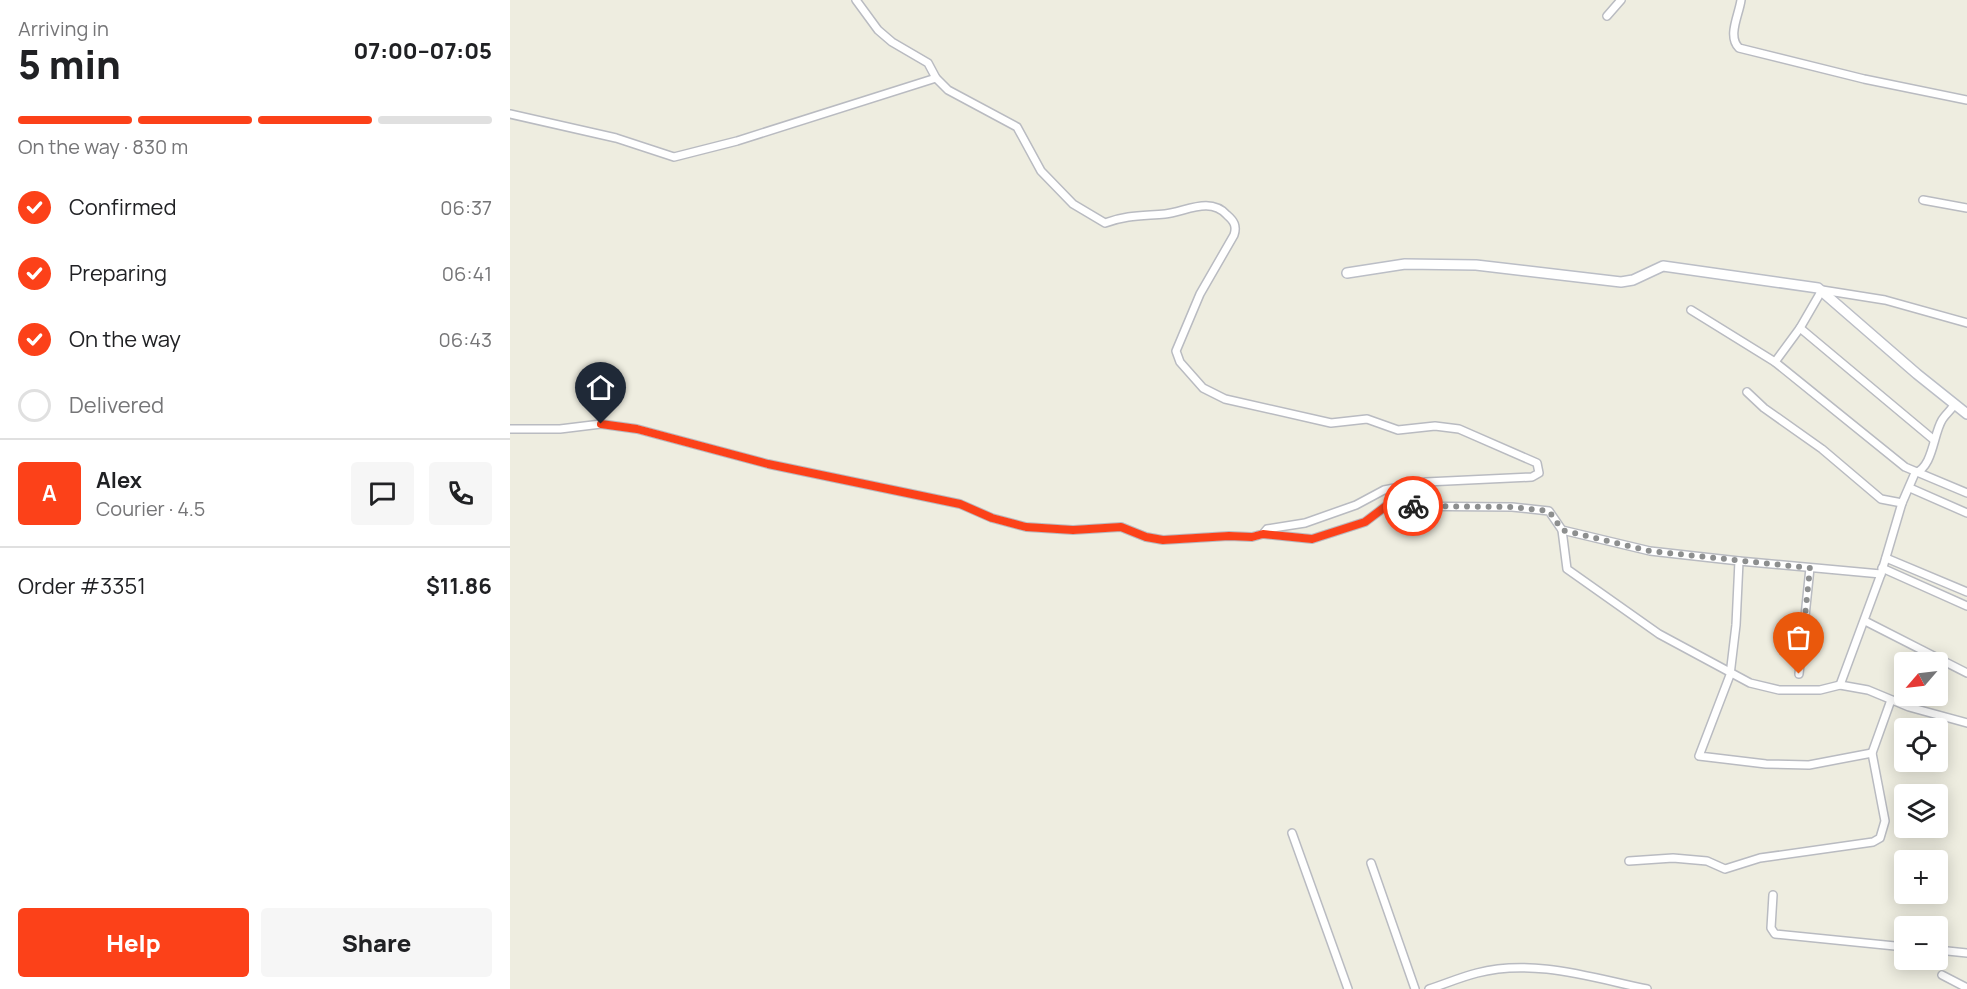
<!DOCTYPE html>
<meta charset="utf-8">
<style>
body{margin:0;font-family:Manrope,sans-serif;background:#f6f6f6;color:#202124;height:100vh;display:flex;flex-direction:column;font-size:22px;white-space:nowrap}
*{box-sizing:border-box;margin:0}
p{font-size:20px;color:#757577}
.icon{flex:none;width:33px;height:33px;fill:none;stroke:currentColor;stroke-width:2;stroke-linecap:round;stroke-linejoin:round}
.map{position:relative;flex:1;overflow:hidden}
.sheet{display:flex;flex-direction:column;background:#fff;width:510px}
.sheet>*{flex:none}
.needle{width:39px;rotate:242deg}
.controls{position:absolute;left:1384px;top:652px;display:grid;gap:12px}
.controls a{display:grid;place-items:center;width:54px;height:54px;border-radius:6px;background:#fff;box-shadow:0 3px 15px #0003;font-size:30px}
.pin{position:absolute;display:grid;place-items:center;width:51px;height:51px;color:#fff;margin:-62px -26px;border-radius:50% 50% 50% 0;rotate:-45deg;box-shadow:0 0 6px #0007}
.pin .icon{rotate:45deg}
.courier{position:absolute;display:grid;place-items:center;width:60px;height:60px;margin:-30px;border:4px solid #fc4119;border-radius:50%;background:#fff;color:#222;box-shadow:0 2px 8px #0007}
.headline em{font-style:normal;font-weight:800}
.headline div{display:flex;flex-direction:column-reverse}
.headline{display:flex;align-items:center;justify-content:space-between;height:102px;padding:0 18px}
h1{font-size:39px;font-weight:800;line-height:45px}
.bar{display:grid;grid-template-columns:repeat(4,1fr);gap:9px 6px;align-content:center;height:72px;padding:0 18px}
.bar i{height:8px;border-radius:4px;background:#e0e0e0}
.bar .on{background:#fc4119}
.bar p{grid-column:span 4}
.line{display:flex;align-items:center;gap:15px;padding:0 18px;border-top:2px solid #e0e0e0}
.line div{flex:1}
.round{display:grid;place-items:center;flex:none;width:63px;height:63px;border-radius:6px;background:#f6f6f6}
ol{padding:0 18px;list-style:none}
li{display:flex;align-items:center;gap:18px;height:66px}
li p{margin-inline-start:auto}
li .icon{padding:6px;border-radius:50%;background:#fc4119;color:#fff;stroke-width:4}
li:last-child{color:#757577}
li i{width:33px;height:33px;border:3px solid #e0e0e0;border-radius:50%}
.button{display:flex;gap:12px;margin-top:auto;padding:12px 18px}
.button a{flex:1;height:69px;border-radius:6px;background:#fc4119;color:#fff;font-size:24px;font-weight:800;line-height:69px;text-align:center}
.button a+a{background:#f6f6f6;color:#202124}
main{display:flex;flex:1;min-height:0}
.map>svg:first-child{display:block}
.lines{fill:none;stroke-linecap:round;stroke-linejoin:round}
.street-casing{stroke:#b9bbc1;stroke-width:10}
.secondary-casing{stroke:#bbbec6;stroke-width:12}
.street{stroke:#fff;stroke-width:7}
.secondary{stroke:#fff;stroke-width:9}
.done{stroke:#8d8f8f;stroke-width:6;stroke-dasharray:0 10.8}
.route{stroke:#fc4119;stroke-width:8}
</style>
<main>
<section class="sheet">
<div class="headline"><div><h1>5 min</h1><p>Arriving in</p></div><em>07:00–07:05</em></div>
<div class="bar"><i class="on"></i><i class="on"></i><i class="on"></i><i></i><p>On the way · 830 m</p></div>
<ol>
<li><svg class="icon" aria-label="check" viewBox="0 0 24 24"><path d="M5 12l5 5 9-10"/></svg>Confirmed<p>06:37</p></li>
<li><svg class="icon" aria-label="check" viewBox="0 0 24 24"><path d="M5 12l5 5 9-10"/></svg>Preparing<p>06:41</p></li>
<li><svg class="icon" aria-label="check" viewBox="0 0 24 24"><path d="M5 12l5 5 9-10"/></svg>On the way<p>06:43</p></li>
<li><i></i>Delivered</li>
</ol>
<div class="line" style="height:108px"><b class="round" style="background:#fc4119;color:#fff">A</b><div><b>Alex</b><p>Courier · 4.5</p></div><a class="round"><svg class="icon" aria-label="chat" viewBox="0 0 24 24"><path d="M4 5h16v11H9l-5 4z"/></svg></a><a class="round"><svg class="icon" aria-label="phone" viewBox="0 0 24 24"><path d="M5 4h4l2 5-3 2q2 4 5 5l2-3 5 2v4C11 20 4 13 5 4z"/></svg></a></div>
<div class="line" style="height:78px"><div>Order #3351</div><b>$11.86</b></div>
<div class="button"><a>Help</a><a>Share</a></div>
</section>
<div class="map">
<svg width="1457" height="989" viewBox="0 0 1457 989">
<rect width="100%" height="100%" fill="#eeede0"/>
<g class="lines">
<g class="street-casing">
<g id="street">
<path d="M1231,0c-2,15 -14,36 -2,48l125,31 103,21"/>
<polyline points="1097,16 1111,0"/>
<polyline points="0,114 106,138 164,157 227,141 426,78"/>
<polyline points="1413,200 1457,208"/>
<polyline points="1181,310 1265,362 1395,467 1457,493"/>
<polyline points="1290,328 1424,440"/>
<polyline points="1265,362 1290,328 1312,290 1375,300 1457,323"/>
<polyline points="1237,392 1254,408 1312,449 1371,499 1392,503"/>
<path d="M0,429h50l41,-5 36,5 131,35 192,40 32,14 34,9 47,3 48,-3 25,10 17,3 66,-4 23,1 11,-3 4,-5 38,-6 51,-18 28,-15 42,-8 106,-5 7,-4 -2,-10 -78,-34 -24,-3 -37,4 -31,-11 -36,4 -106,-24 -22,-11 -23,-26 -4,-11 24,-57 34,-59c3,-9 0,-14 -7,-20 -17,-19 -42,-3 -62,-1 -23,2 -38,1 -60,9l-32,-19 -32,-33 -24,-44 -69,-37 -12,-12 -8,-15 -36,-21 -14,-12 -22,-30"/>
<polyline points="1400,488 1457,513"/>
<polyline points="1052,530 1140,551 1229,561 1226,625 1220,675 1189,756 1256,764 1299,765 1362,753"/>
<polyline points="753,534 802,539 855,522 876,506 1002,507 1039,511 1052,530 1057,569 1149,634 1240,683 1269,690 1310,690 1330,685 1358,690 1399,707 1457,723"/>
<polyline points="1376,558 1457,592"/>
<polyline points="1229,561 1371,574"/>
<polyline points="1372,568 1457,606"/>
<polyline points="1355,621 1457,673"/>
<polyline points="1289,674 1300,568"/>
<path d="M1330,685l41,-111 21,-71 13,-30c18,-6 18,-38 27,-53 3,-5 9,-10 12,-15"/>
<polyline points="782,833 838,989"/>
<polyline points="1119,861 1163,858 1197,861 1215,869 1250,858 1363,842 1370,838 1375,821 1362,753 1381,700"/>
<polyline points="861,863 905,989"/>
<polyline points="1263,895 1261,928 1265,934 1395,947"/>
<polyline points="1428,950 1457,953"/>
<polyline points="1432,975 1457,988"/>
<path d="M919,989c16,-5 32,-12 48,-16 56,-15 116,5 170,16"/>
</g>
</g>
<g class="secondary-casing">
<polyline id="secondary" points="837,273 895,264 966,265 1111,282 1123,280 1153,266 1308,288 1407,374 1457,414"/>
</g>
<use href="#street" class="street"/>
<use href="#secondary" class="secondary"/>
</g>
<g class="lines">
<polyline class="done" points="903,506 1002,507 1039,511 1052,530 1140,551 1300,568 1289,674"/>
<polyline class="route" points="91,424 127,429 258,464 450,504 482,518 516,527 563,530 611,527 636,537 653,540 719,536 742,537 753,534 802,539 855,522 876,506 903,506"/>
</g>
</svg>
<div class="controls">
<a><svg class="needle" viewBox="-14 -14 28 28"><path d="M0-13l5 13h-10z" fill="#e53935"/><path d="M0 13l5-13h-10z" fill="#757577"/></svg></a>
<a><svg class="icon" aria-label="locate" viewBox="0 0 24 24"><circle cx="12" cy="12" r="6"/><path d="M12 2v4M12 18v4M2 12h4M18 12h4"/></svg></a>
<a><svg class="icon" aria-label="layers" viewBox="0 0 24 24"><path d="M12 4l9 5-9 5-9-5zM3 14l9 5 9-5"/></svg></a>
<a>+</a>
<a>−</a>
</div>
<div class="pin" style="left:1289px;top:674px;background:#ea580c"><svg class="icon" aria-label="bag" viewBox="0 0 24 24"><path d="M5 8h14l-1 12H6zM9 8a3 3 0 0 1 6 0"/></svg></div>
<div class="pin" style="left:91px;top:424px;background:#1f2937"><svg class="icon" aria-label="home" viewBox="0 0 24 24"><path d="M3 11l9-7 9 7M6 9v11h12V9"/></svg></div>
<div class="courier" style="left:903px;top:506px"><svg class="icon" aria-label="bike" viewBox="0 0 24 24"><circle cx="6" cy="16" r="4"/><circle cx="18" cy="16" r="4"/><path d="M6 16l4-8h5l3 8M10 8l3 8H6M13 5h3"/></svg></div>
</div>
</main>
